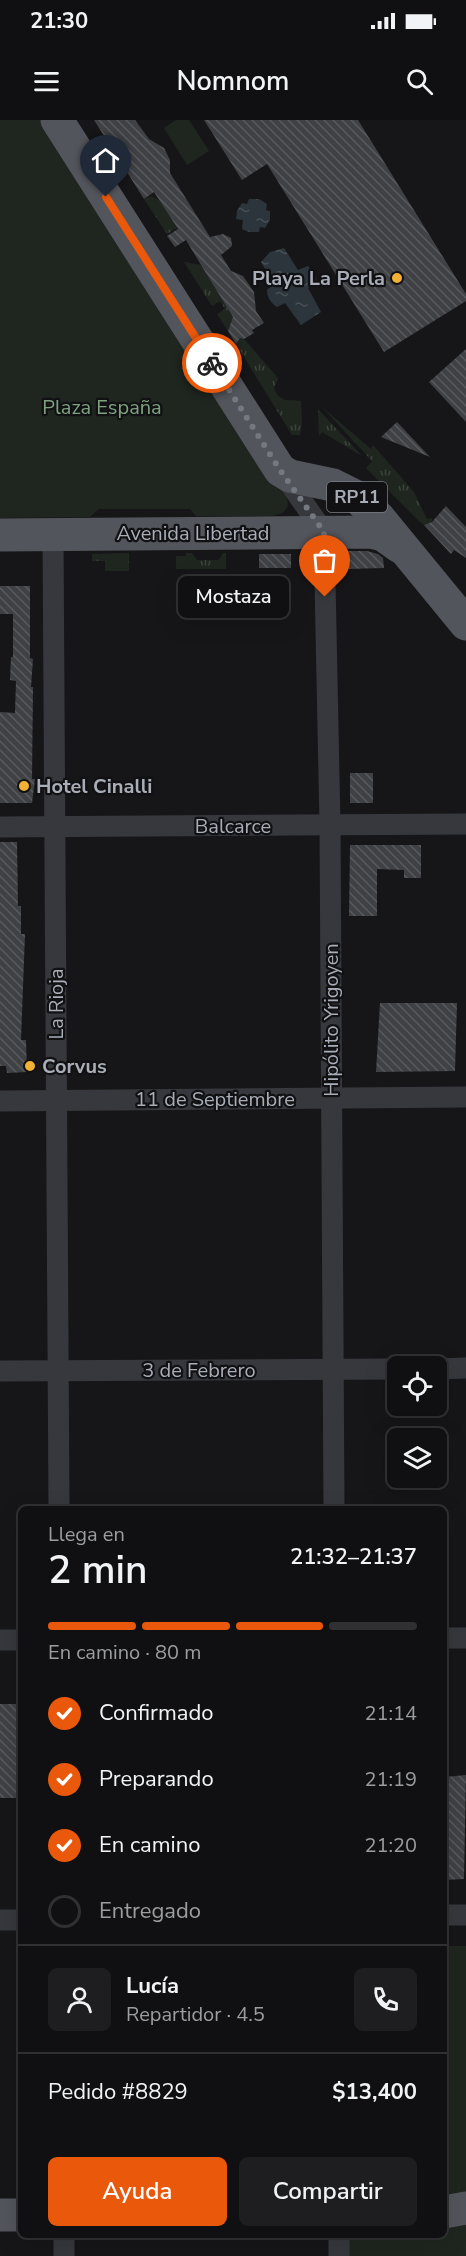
<!DOCTYPE html>
<html lang="es">
<meta charset="utf-8">
<style>
body{margin:0;font-family:"Nunito Sans",sans-serif;background:#1e1e20;color:#f1f3f6;height:100vh;display:flex;flex-direction:column;font-size:22px;white-space:nowrap}
*{box-sizing:border-box;margin:0}
p{font-size:20px;color:#9c9d9f}
.icon{flex:none;width:33px;height:33px;fill:none;stroke:currentColor;stroke-width:2;stroke-linecap:round;stroke-linejoin:round}
.map{position:relative;flex:1;overflow:hidden}
.drawer{position:absolute;left:18px;top:1386px;width:429px;height:732px;display:flex;flex-direction:column;background:#101012;border-radius:9px;box-shadow:0 6px 24px #0002,0 0 0 2px #303032}
.drawer>*{flex:none}
.fabs{position:absolute;left:387px;top:1236px;display:grid;gap:12px}
.fabs a{display:grid;place-items:center;width:60px;height:60px;border-radius:9px;background:#101012;box-shadow:0 6px 24px #0002,0 0 0 2px #303032;font-size:30px}
.pin{position:absolute;display:grid;place-items:center;width:51px;height:51px;color:#fff;margin:-62px -26px;border-radius:50% 50% 50% 0;rotate:-45deg;box-shadow:0 0 6px #0007}
.pin .icon{rotate:45deg}
.courier{position:absolute;display:grid;place-items:center;width:60px;height:60px;margin:-30px;border:4px solid #ea580c;border-radius:50%;background:#fff;color:#222;box-shadow:0 2px 8px #0007}
.bubble{position:absolute;height:42px;border-radius:9px;background:#101012;box-shadow:0 6px 24px #0002,0 0 0 2px #303032;font-size:20px;font-weight:600;line-height:42px;text-align:center}
.overview em{font-style:normal;font-weight:600}
.overview div{display:flex;flex-direction:column-reverse}
.overview{display:flex;align-items:center;justify-content:space-between;height:102px;padding:0 30px}
h1{font-size:39px;font-weight:600;line-height:45px}
.bar{display:grid;grid-template-columns:repeat(4,1fr);gap:9px 6px;align-content:center;height:72px;padding:0 30px}
.bar i{height:8px;border-radius:4px;background:#303032}
.bar .on{background:#ea580c}
.bar p{grid-column:span 4}
.line{display:flex;align-items:center;gap:15px;padding:0 30px;border-top:2px solid #303032}
.line div{flex:1}
.round{display:grid;place-items:center;flex:none;width:63px;height:63px;border-radius:9px;background:#1e1e20}
ol{padding:0 30px;list-style:none}
li{display:flex;align-items:center;gap:18px;height:66px}
li p{margin-inline-start:auto}
li .icon{padding:6px;border-radius:50%;background:#ea580c;color:#fff;stroke-width:4}
li:last-child{color:#9c9d9f}
li i{width:33px;height:33px;border:3px solid #303032;border-radius:50%}
.button{display:flex;gap:12px;margin-top:auto;padding:12px 30px}
.button a{flex:1;height:69px;border-radius:9px;background:#ea580c;color:#fff;font-size:24px;font-weight:600;line-height:69px;text-align:center}
.button a+a{background:#1e1e20;color:#f1f3f6}
.status{display:flex;justify-content:space-between;align-items:center;height:42px;padding:0 30px;background:#101012;direction:ltr}
.status svg{height:16px;fill:currentColor}
header{display:flex;justify-content:space-between;align-items:center;height:78px;padding:0 30px;background:#101012;font-size:27px;font-weight:600}
.map>svg:first-child{display:block}
.grass{fill:url(#grass-tufts)}
.park{fill:#1e261f}
.water{fill:url(#water-ripples)}
.building{fill:url(#building-back-hatch)}
.lines{fill:none;stroke-linecap:round;stroke-linejoin:round}
.minor{stroke:#37383d;stroke-width:21}
.primary{stroke:#53555c;stroke-width:33}
.done{stroke:#757880;stroke-width:6;stroke-dasharray:0 10.8}
.route{stroke:#ea580c;stroke-width:8}
.poi-dot{fill:#f2b134;stroke:#111113;stroke-width:2}
.labels{text-anchor:middle;dominant-baseline:central;stroke-width:4.5;stroke-linejoin:round;paint-order:stroke}
.shield{fill:#111113;stroke:#7b7e86;stroke-width:1.5}
.shield-label{font-size:18px;font-weight:bold;fill:#a8adb8}
.poi-label{font-size:20px;font-weight:bold;fill:#a8adb8;stroke:#111113;text-anchor:start}
.park-label{font-size:20px;fill:#7fa381;stroke:#111113}
.street-label{font-size:20px;fill:#a8adb8;stroke:#111113}
</style>
<div class="status"><b>21:30</b><svg viewBox="0 0 49 12"><path d="M0 12V9h3v3zM5 12V6h3v6zM10 12V3h3v9zM15 12V0h3v12zM26 1h20v11H26zM47 4h2v5h-2z"/></svg></div>
<header><svg class="icon" aria-label="menu" viewBox="0 0 24 24"><path d="M4 6h16M4 12h16M4 18h16"/></svg>Nomnom<svg class="icon" aria-label="search" viewBox="0 0 24 24"><circle cx="10" cy="10" r="6"/><path d="M15 15l6 6"/></svg></header>
<div class="map">
<svg width="466" height="2136" viewBox="0 0 466 2136">
<defs>
<pattern id="grass-tufts" width="24" height="20" patternUnits="userSpaceOnUse" patternTransform="scale(1.5)"><rect width="24" height="20" fill="#1e261f"/><path d="M3 7l-1-3M5 7V3M7 7l1-3M15 17l-1-3M17 17v-4M19 17l1-3" fill="none" stroke="#3c433d"/></pattern>
<pattern id="water-ripples" width="26" height="14" patternUnits="userSpaceOnUse" patternTransform="scale(1.5)"><rect width="26" height="14" fill="#2c353c"/><path d="M2 4q2-2 4 0t4 0M15 11q2-2 4 0t4 0" fill="none" stroke="#485056"/></pattern>
<pattern id="building-back-hatch" width="6" height="6" patternUnits="userSpaceOnUse" patternTransform="scale(1.5)"><rect width="6" height="6" fill="#404145"/><path d="M-1 5l2 2M0 0l6 6M5-1l2 2" fill="none" stroke="#595a5e"/></pattern>
</defs>
<rect width="100%" height="100%" fill="#161618"/>
<g class="grass">
<polygon points="151,76 159,80 177,108 167,114 144,79"/>
<polygon points="184,142 201,145 233,197 228,211 217,194 225,189 220,181 212,186"/>
<polygon points="240,218 244,219 278,258 274,268 278,276 285,280 301,281 302,301 300,315 292,315 236,224"/>
<polygon points="322,287 371,329 373,325 414,372 427,399 432,398 432,402 424,405 420,402 366,348 372,341"/>
<polygon points="318,289 362,336 322,312 319,316"/>
<polygon points="129,433 129,451 105,451 105,441 92,441 92,434"/>
<polygon points="186,433 192,433 197,440 219,440 223,433 226,433 226,449 176,449 176,436 186,436"/>
</g>
<g class="park">
<polygon points="0,0 40,0 287,379 288,386 283,393 272,396 196,396 190,389 99,389 90,397 0,398"/>
<polygon points="176,0 189,0 209,31 187,45 164,8"/>
<polygon points="444,1826 466,1826 466,2136 348,2136 348,2115 444,2115"/>
</g>
<g class="water">
<polygon points="249,79 259,79 267,84 266,90 270,91 270,100 265,108 260,107 259,112 249,112 242,109 243,100 236,99 237,91 242,83 247,84"/>
<path d="M284,128l14,22 10,-4 7,10 1,6 -8,6 13,24 -20,13 -16,-22 -8,4c-6,-4 -10,-10 -10,-17l7,-6 -13,-22 9,-10z"/>
</g>
<g class="building">
<polygon points="94,0 135,0 149,19 164,28 170,40 170,53 210,117 223,114 231,118 232,126 221,135 231,151 243,156 254,172 256,191 264,203 252,210 254,213 244,219 240,218 236,224 228,211 233,197 201,145 186,120 175,127 167,116 178,109 154,72 144,79"/>
<polygon points="204,0 358,0 466,174 466,181 384,232 267,44 242,60"/>
<polygon points="466,229 466,302 429,262"/>
<polygon points="397,302 430,337 381,317"/>
<polygon points="446,386 466,407 466,438 454,430 451,434 424,405 432,402"/>
<polygon points="347,431 367,431 378,434 383,438 384,448 347,449"/>
<rect x="259" y="434" width="32" height="14"/>
<polygon points="0,466 30,466 30,538 33,539 31,567 33,567 32,659 35,659 32,683 0,683 0,592 15,593 16,561 10,560 11,537 13,537 13,494 0,494"/>
<rect x="350" y="653" width="23" height="30"/>
<polygon points="0,722 17,722 18,786 21,786 21,814 25,814 21,920 26,920 27,952 7,953 6,946 0,946"/>
<polygon points="350,725 421,725 421,758 404,758 404,750 377,749 377,796 349,796"/>
<polygon points="380,883 457,883 455,951 376,952"/>
<rect x="0" y="1584" width="21" height="94"/>
<polygon points="466,1655 464,1759 444,1760 444,1657"/>
</g>
<g class="lines">
<g class="minor">
<polyline points="282,353 324,412 330,705 334,1389"/>
<polyline points="53,414 59,1389"/>
<polyline points="0,707 466,704"/>
<polyline points="0,981 466,977"/>
<polyline points="436,1249 466,1248"/>
<polyline points="0,1251 398,1249"/>
<polyline points="444,1518 466,1518"/>
<polyline points="0,1520 21,1520"/>
<polyline points="444,1795 466,1795"/>
<polyline points="0,1800 21,1800"/>
<polyline points="64,2115 64,2136"/>
<polyline points="339,2115 339,2136"/>
</g>
<g class="primary">
<polyline points="57,0 280,350 290,356 333,365 357,377 379,398 466,504"/>
<polyline points="0,415 371,412 383,415 400,427"/>
<polyline points="444,2092 466,2088"/>
<polyline points="0,2095 21,2095"/>
</g>
</g>
<g class="lines">
<polyline class="done" points="212,243 280,350 324,412 325,477"/>
<polyline class="route" points="106,77 212,243"/>
</g>
<g class="poi-dot">
<circle cx="397" cy="158" r="6"/>
<circle cx="24" cy="666" r="6"/>
<circle cx="30" cy="946" r="6"/>
</g>
<g class="labels">
<rect class="shield" x="327" y="362" width="60" height="30" rx="4.5"/>
<g class="shield-label">
<text x="357" y="377">RP11</text>
</g>
<g class="poi-label">
<text x="385" y="158" text-anchor="end">Playa La Perla</text>
<text x="36" y="666">Hotel Cinalli</text>
<text x="42" y="946">Corvus</text>
</g>
<g class="park-label">
<text x="102" y="287">Plaza España</text>
</g>
<g class="street-label">
<text x="193" y="413">Avenida Libertad</text>
<text x="233" y="706">Balcarce</text>
<text transform="translate(56 884) rotate(-90)">La Rioja</text>
<text transform="translate(331 900) rotate(-90)">Hipólito Yrigoyen</text>
<text x="215" y="979">11 de Septiembre</text>
<text x="199" y="1250">3 de Febrero</text>
</g>
</g>
</svg>
<div class="fabs">
<a><svg class="icon" aria-label="locate" viewBox="0 0 24 24"><circle cx="12" cy="12" r="6"/><path d="M12 2v4M12 18v4M2 12h4M18 12h4"/></svg></a>
<a><svg class="icon" aria-label="layers" viewBox="0 0 24 24"><path d="M12 4l9 5-9 5-9-5zM3 14l9 5 9-5"/></svg></a>
</div>
<div class="pin" style="left:325px;top:477px;background:#ea580c"><svg class="icon" aria-label="bag" viewBox="0 0 24 24"><path d="M5 8h14l-1 12H6zM9 8a3 3 0 0 1 6 0"/></svg></div>
<div class="pin" style="left:106px;top:77px;background:#1f2937"><svg class="icon" aria-label="home" viewBox="0 0 24 24"><path d="M3 11l9-7 9 7M6 9v11h12V9"/></svg></div>
<div class="courier" style="left:212px;top:243px"><svg class="icon" aria-label="bike" viewBox="0 0 24 24"><circle cx="6" cy="16" r="4"/><circle cx="18" cy="16" r="4"/><path d="M6 16l4-8h5l3 8M10 8l3 8H6M13 5h3"/></svg></div>
<div class="bubble" style="left:178px;top:456px;width:111px">Mostaza</div>
<section class="drawer">
<div class="overview"><div><h1>2 min</h1><p>Llega en</p></div><em>21:32–21:37</em></div>
<div class="bar"><i class="on"></i><i class="on"></i><i class="on"></i><i></i><p>En camino · 80 m</p></div>
<ol>
<li><svg class="icon" aria-label="check" viewBox="0 0 24 24"><path d="M5 12l5 5 9-10"/></svg>Confirmado<p>21:14</p></li>
<li><svg class="icon" aria-label="check" viewBox="0 0 24 24"><path d="M5 12l5 5 9-10"/></svg>Preparando<p>21:19</p></li>
<li><svg class="icon" aria-label="check" viewBox="0 0 24 24"><path d="M5 12l5 5 9-10"/></svg>En camino<p>21:20</p></li>
<li><i></i>Entregado</li>
</ol>
<div class="line" style="height:108px"><a class="round"><svg class="icon" aria-label="person" viewBox="0 0 24 24"><circle cx="12" cy="8" r="4"/><path d="M4 21q1-7 8-7t8 7"/></svg></a><div><b>Lucía</b><p>Repartidor · 4.5</p></div><a class="round"><svg class="icon" aria-label="phone" viewBox="0 0 24 24"><path d="M5 4h4l2 5-3 2q2 4 5 5l2-3 5 2v4C11 20 4 13 5 4z"/></svg></a></div>
<div class="line" style="height:78px"><div>Pedido #8829</div><b>$13,400</b></div>
<div class="button"><a>Ayuda</a><a>Compartir</a></div>
</section>
</div>
